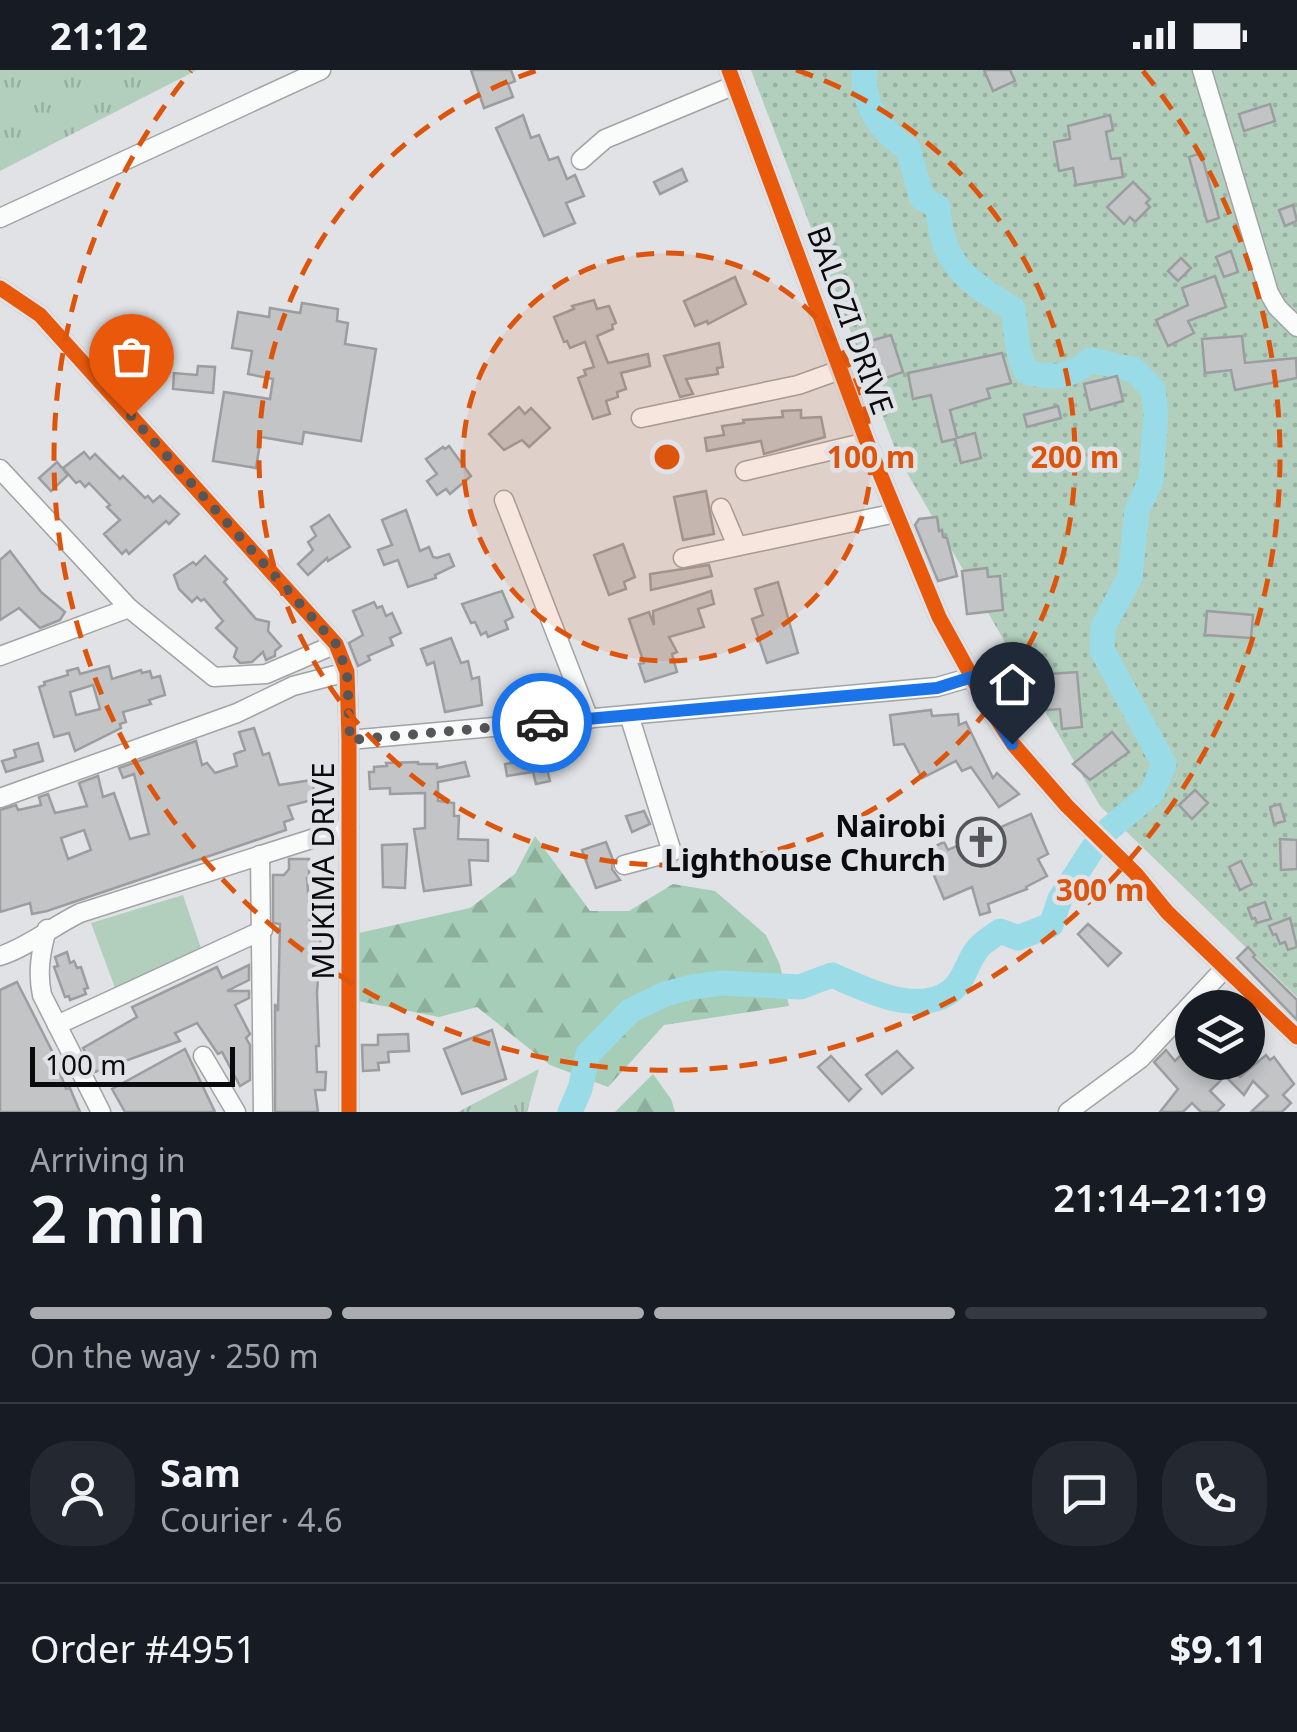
<!DOCTYPE html>
<meta charset="utf-8">
<style>
body{margin:0;font-family:"Noto Sans",sans-serif;background:#242831;color:#f1f3f6;height:100vh;display:flex;flex-direction:column;font-size:38px;white-space:nowrap}
*{box-sizing:border-box;margin:0}
p{font-size:32px;color:#9ea1a6}
.icon{flex:none;width:55px;height:55px;fill:none;stroke:currentColor;stroke-width:2;stroke-linecap:round;stroke-linejoin:round}
.map{position:relative;height:1042px;overflow:hidden}
.details{display:flex;flex-direction:column;background:#171b24;flex:1}
.details>*{flex:none}
.fabs{position:absolute;left:1175px;top:920px;display:grid;gap:20px}
.fabs a{display:grid;place-items:center;width:90px;height:90px;border-radius:50%;background:#171b24;box-shadow:0 5px 15px #0003;font-size:50px}
.scale{position:absolute;left:30px;bottom:25px;width:205px;box-sizing:border-box;padding-left:10px;border:5px solid #0b0b0d;border-top:0;font-size:28px;line-height:35px;white-space:nowrap;color:#0b0b0d;-webkit-text-stroke:8px #dfe2e6;paint-order:stroke}
.pin{position:absolute;display:grid;place-items:center;width:85px;height:85px;color:#fff;margin:-102px -42px;border-radius:50% 50% 50% 0;rotate:-45deg;box-shadow:0 0 10px #0007}
.pin .icon{rotate:45deg}
.courier{position:absolute;display:grid;place-items:center;width:100px;height:100px;margin:-50px;border:8px solid #1a73e8;border-radius:50%;background:#fff;color:#222;box-shadow:0 2px 12px #0007}
.summary em{font-style:normal;font-weight:600}
.summary div{display:flex;flex-direction:column-reverse}
.summary{display:flex;align-items:center;justify-content:space-between;height:170px;padding:0 30px}
h1{font-size:65px;font-weight:600;line-height:75px}
.bar{display:grid;grid-template-columns:repeat(4,1fr);gap:15px 10px;align-content:center;height:120px;padding:0 30px}
.bar i{height:12px;border-radius:8px;background:#363941}
.bar .selected{background:#abacaf}
.bar p{grid-column:span 4}
.line{display:flex;align-items:center;gap:25px;padding:0 30px;border-top:2px solid #363941}
.line div{flex:1}
.round{display:grid;place-items:center;flex:none;width:105px;height:105px;border-radius:40px;background:#242831}
.status{display:flex;justify-content:space-between;align-items:center;height:70px;padding:0 50px;background:#171b24;direction:ltr}
.status svg{height:28px;fill:currentColor}
.map>svg:first-child{display:block}
.grass{fill:url(#grass-tufts)}
.forest{fill:url(#forest-firs)}
.park{fill:#b2cfbe}
.garden{fill:url(#garden-dots)}
.lines{fill:none;stroke-linecap:round;stroke-linejoin:round}
.river{stroke:#99dce8;stroke-width:25}
.building{fill:#c2c4c6;stroke:#9b9d9f;stroke-width:2.5;fill-rule:evenodd}
.minor-casing{stroke:#a2a3a5;stroke-width:21}
.minor{stroke:#fafbfb;stroke-width:18}
.cycleway-casing{stroke:#dfe2e6;stroke-width:21}
.cycleway{stroke:#e8590c;stroke-width:15}
.done{stroke:#565659;stroke-width:10;stroke-dasharray:0 18}
.route{stroke:#1a73e8;stroke-width:12}
.ring{fill:none;stroke:#dd550c;stroke-width:5;stroke-dasharray:18 12}
.labels{text-anchor:middle;dominant-baseline:central;stroke-width:9;stroke-linejoin:round;paint-order:stroke}
.street-label{font-size:30px;fill:#0b0b0d;stroke:#dfe2e6}
.poi-label{font-size:30px;font-weight:bold;fill:#0b0b0d;stroke:#dfe2e6;text-anchor:end}
.centre{fill:#dd550c;stroke:#dfe2e6;stroke-width:5}
.ring-label{font-size:30px;text-anchor:middle;font-weight:bold;fill:#dd550c;stroke:#dfe2e6;stroke-width:9;stroke-linejoin:round;paint-order:stroke}
</style>
<div class="status"><b>21:12</b><svg viewBox="0 0 49 12"><path d="M0 12V9h3v3zM5 12V6h3v6zM10 12V3h3v9zM15 12V0h3v12zM26 1h20v11H26zM47 4h2v5h-2z"/></svg></div>
<div class="map">
<svg width="1297" height="1042" viewBox="0 0 1297 1042">
<defs>
<pattern id="grass-tufts" width="24" height="20" patternUnits="userSpaceOnUse" patternTransform="scale(2.5)"><rect width="24" height="20" fill="#b2cfbe"/><path d="M3 7l-1-3M5 7V3M7 7l1-3M15 17l-1-3M17 17v-4M19 17l1-3" fill="none" stroke="#98b0a2"/></pattern>
<pattern id="forest-firs" width="22" height="20" patternUnits="userSpaceOnUse" patternTransform="scale(2.5)"><rect width="22" height="20" fill="#a5cdb7"/><path d="M5 1l3.5 6h-7zM16 11l3.5 6h-7z" fill="#8daf9c"/></pattern>
<pattern id="garden-dots" width="8" height="8" patternUnits="userSpaceOnUse" patternTransform="scale(2.5)"><rect width="8" height="8" fill="#b2cfbe"/><path d="M2 2h.1M6 6h.1" fill="none" stroke="#98b0a2" stroke-width="1.8" stroke-linecap="round"/></pattern>
</defs>
<rect width="100%" height="100%" fill="#e0e2e5"/>
<g class="grass">
<polygon points="0,0 197,0 0,101"/>
<polygon points="539,999 527,1042 458,1042"/>
</g>
<g class="forest">
<polygon points="535,766 590,841 629,841 673,814 715,821 766,865 780,895 789,936 664,955 608,1017 550,995 477,937 439,947 353,930 350,865 470,838 515,804"/>
<polygon points="653,1004 671,1029 675,1042 615,1042"/>
</g>
<polygon class="park" points="183,825 204,887 118,926 91,853"/>
<polygon class="garden" points="751,0 1297,0 1297,927 1100,736 899,389"/>
<g class="lines">
<g class="river">
<path d="M865,0c-5,33 17,62 43,79l14,49 16,9c3,57 29,74 75,102 4,23 2,42 14,63 29,7 39,7 64,-12l43,10 19,19 3,25 -5,66 -14,30 -7,67 -27,50 -1,23 62,114 -12,29 -43,36"/>
<path d="M570,1042l10,-23 8,-35 42,-43 35,-17 26,-7 31,-4 78,4 32,-12c33,14 85,42 119,16 13,-10 16,-28 25,-40 5,-8 16,-14 24,-20l18,7 33,-13 9,-26 33,-51"/>
</g>
</g>
<g class="building">
<polygon points="471,0 511,0 515,11 508,14 513,27 484,38"/>
<polygon points="984,0 1010,0 1015,11 993,21"/>
<polygon points="1270,34 1275,51 1244,61 1239,44"/>
<polygon points="523,45 531,68 539,65 549,90 558,87 567,109 575,105 584,126 566,133 575,153 544,166 496,58"/>
<polygon points="1110,45 1113,60 1106,62 1111,89 1120,88 1123,107 1076,115 1073,98 1059,101 1054,72 1070,69 1068,56"/>
<polygon points="1201,83 1219,148 1207,152 1189,87"/>
<polygon points="682,99 687,111 660,124 654,112"/>
<polygon points="1133,112 1150,129 1146,133 1150,137 1135,152 1130,147 1124,154 1107,137"/>
<polygon points="1293,135 1297,151 1285,156 1279,140"/>
<polygon points="1231,181 1238,202 1224,207 1216,187"/>
<polygon points="1181,188 1191,198 1178,211 1168,201"/>
<polygon points="1215,206 1226,237 1188,251 1194,263 1168,276 1156,250 1188,235 1182,218"/>
<polygon points="735,207 746,234 708,254 707,251 695,256 684,231"/>
<polygon points="594,230 597,239 609,236 616,253 612,255 613,259 597,266 608,293 648,284 650,296 621,303 626,319 617,322 618,327 606,331 610,344 593,349 578,308 586,305 584,300 594,297 585,272 570,278 567,271 564,272 554,247 574,239 572,236"/>
<polygon points="302,233 338,239 337,251 348,253 345,274 376,279 361,371 304,362 302,374 261,367 256,398 213,391 224,322 270,329 273,309 248,304 252,281 232,278 238,242 269,247 270,238 300,243"/>
<polygon points="891,265 903,302 883,309 870,271"/>
<polygon points="1242,266 1245,293 1296,288 1297,308 1235,320 1231,300 1205,303 1202,269"/>
<polygon points="719,273 723,297 717,298 718,304 686,309 693,324 680,327 664,286"/>
<polygon points="1002,283 1011,313 987,319 990,328 950,340 957,368 975,363 981,388 961,393 955,369 942,372 931,325 913,329 908,303"/>
<polygon points="198,296 215,297 213,323 173,319 174,303 197,305"/>
<polygon points="1117,306 1123,331 1090,340 1084,314"/>
<polygon points="1058,336 1061,348 1027,357 1024,345"/>
<polygon points="519,337 525,344 531,338 550,358 529,377 522,370 504,380 489,364"/>
<polygon points="801,340 801,348 821,347 825,367 764,384 761,371 707,381 705,368 724,365 722,356 744,353 743,350 783,347 782,341"/>
<polygon points="449,376 471,406 450,424 446,419 437,425 427,411 437,404 426,389 443,377 445,379"/>
<polygon points="84,382 90,389 95,384 120,409 123,406 145,428 148,426 153,432 160,426 179,444 169,454 166,451 129,484 126,480 122,484 104,464 120,450 107,437 110,435 89,413 85,417 80,411 76,413 63,398"/>
<polygon points="57,392 68,405 51,421 39,408"/>
<polygon points="706,421 714,464 683,470 674,427"/>
<polygon points="406,440 420,481 429,477 433,487 437,488 449,484 454,496 435,505 436,508 408,517 398,490 384,495 378,480 392,475 382,450"/>
<polygon points="329,445 350,477 328,491 327,488 308,505 298,494 313,480 308,472 316,466 311,457"/>
<polygon points="937,447 939,461 942,460 943,467 947,468 957,506 938,511 915,455 919,449"/>
<polygon points="623,474 635,507 624,512 626,519 609,525 594,485"/>
<polygon points="10,481 41,522 65,542 60,550 40,558 19,538 0,550 0,490"/>
<polygon points="205,486 227,509 224,512 256,549 269,552 268,561 281,576 275,581 275,586 266,590 263,582 252,592 240,593 234,587 237,578 216,558 223,551 204,529 201,531 197,527 192,532 179,519 174,505 193,492 196,495"/>
<polygon points="709,495 712,506 651,520 650,504"/>
<polygon points="987,498 988,507 1000,506 1003,540 967,544 962,501"/>
<polygon points="778,512 798,583 767,593 752,549 763,545 755,519"/>
<polygon points="502,521 513,547 505,551 508,559 488,567 486,562 481,565 475,552 471,553 462,534"/>
<polygon points="711,521 714,534 698,539 704,557 669,567 677,582 672,584 677,602 645,612 639,594 644,593 629,549 649,542 654,555 653,541"/>
<polygon points="374,532 377,538 382,536 386,546 392,543 401,563 390,568 393,575 368,586 370,590 358,596 349,573 363,565 353,541"/>
<polygon points="1207,541 1253,545 1251,568 1205,565"/>
<polygon points="451,568 461,593 468,591 472,609 479,607 482,635 445,642 434,592 427,595 421,579"/>
<path d="M109,596l3,13 29,-9 1,3 8,-2 2,7 8,-2 5,19 -16,5 2,4 -28,8 3,10 -6,2 1,4 -46,23 -6,-18 -15,4 -15,-50 6,-2 -1,-3 24,-7 -1,-4 11,-3 2,6zM93,615l7,24 -24,6 -6,-23z"/>
<polygon points="1077,602 1082,657 1062,659 1060,639 1034,641 1032,615 1050,614 1049,604"/>
<polygon points="931,640 932,646 958,644 959,655 966,652 993,708 997,703 1019,724 999,737 971,697 962,701 956,691 922,708 904,674 894,675 890,645"/>
<path d="M254,658l9,27 6,-2 10,32 33,-5 4,19 -28,7 5,13 -9,3 2,8 -239,81 -15,3 -2,-11 -30,9v-102l16,-5 2,5 23,-5 -2,-8 9,-3 7,19 32,-7 -8,-23 19,-7 5,21 11,-4 16,46 19,-5 -15,-60 -11,4 -4,-10 77,-27 6,24 5,-2 8,10 22,-7 -3,-12 11,-4 -6,-18zM84,760l7,20 -23,9 -7,-21z"/>
<polygon points="1112,662 1129,682 1090,710 1073,694"/>
<polygon points="540,670 550,711 536,714 533,702 507,706 505,694 512,693 509,674"/>
<polygon points="38,673 43,691 6,702 2,691 16,687 14,680"/>
<polygon points="418,692 418,694 437,694 437,698 465,692 469,706 438,712 438,731 454,733 454,746 459,746 458,769 488,770 488,791 469,790 471,815 424,821 414,759 425,758 425,723 390,724 390,718 370,719 369,702 374,702 374,697 387,696 386,693"/>
<polygon points="1195,720 1208,733 1192,749 1179,735"/>
<polygon points="1280,734 1285,751 1274,754 1270,737"/>
<polygon points="644,741 650,754 632,762 626,746"/>
<polygon points="1031,744 1048,784 1038,789 1047,806 1026,817 1027,819 988,834 990,842 980,845 972,817 944,829 927,789 935,786 931,778 944,772 948,780"/>
<polygon points="1280,769 1297,770 1297,799 1281,800"/>
<polygon points="606,772 613,790 612,799 620,810 596,818 582,780"/>
<polygon points="407,774 405,818 383,817 382,775"/>
<polygon points="289,789 309,789 309,808 307,808 311,860 321,861 317,923 319,976 316,976 317,1002 326,1002 325,1020 315,1020 318,1042 275,1042 275,934 278,941 280,854 273,853 273,805 284,805 289,799"/>
<polygon points="1241,791 1252,814 1240,820 1229,797"/>
<polygon points="1265,832 1271,849 1257,853 1255,848 1252,849 1248,838"/>
<polygon points="1290,848 1297,877 1288,880 1285,872 1280,874 1276,864 1273,865 1269,856"/>
<polygon points="1088,854 1121,883 1108,896 1078,864"/>
<polygon points="1248,877 1255,885 1253,887 1297,930 1297,950 1237,888"/>
<polygon points="67,882 70,893 74,891 77,898 81,897 88,918 84,919 86,924 70,930 69,926 65,927 54,897 58,896 55,887"/>
<polygon points="249,895 249,910 227,921 249,921 249,928 235,935 250,964 246,968 250,975 250,1010 240,1016 222,982 218,984 197,953 175,963 180,971 95,1002 83,978 137,947 132,937 217,897 222,908"/>
<polygon points="17,912 51,979 66,1019 70,1018 80,1042 0,1042 0,920"/>
<polygon points="492,960 506,1009 462,1024 444,979"/>
<polygon points="408,964 409,981 388,982 389,992 378,993 379,1000 363,1001 362,975 378,975 378,965"/>
<polygon points="1192,974 1192,992 1226,992 1240,1007 1266,985 1270,990 1274,987 1294,1014 1283,1025 1291,1033 1282,1042 1251,1042 1268,1026 1253,1011 1244,1025 1225,1006 1210,1021 1224,1035 1217,1042 1201,1042 1192,1033 1183,1042 1160,1042 1178,1019 1154,992 1166,980 1175,991"/>
<polygon points="185,979 215,1042 125,1042 112,1019"/>
<polygon points="897,981 913,998 882,1024 866,1005"/>
<polygon points="831,986 861,1019 849,1031 818,997"/>
</g>
<g class="lines">
<g class="minor-casing">
<g id="minor">
<polyline points="729,0 867,372 939,547 984,629 1013,674 1067,736 1136,804 1167,842 1297,967"/>
<polyline points="1202,0 1269,223 1277,237 1297,257"/>
<polyline points="581,90 605,69 735,15"/>
<polyline points="0,148 321,0"/>
<polyline points="0,218 40,245 336,574 347,602 349,670 349,1042"/>
<polyline points="641,348 798,315 840,300"/>
<polyline points="0,399 129,538 214,607 266,604 336,574"/>
<polyline points="745,401 867,372"/>
<polyline points="504,430 589,649"/>
<polyline points="721,438 737,476"/>
<polyline points="683,488 896,443"/>
<polyline points="0,586 129,538"/>
<polyline points="349,670 937,617 972,607"/>
<polyline points="0,728 237,643 293,616 347,602"/>
<polyline points="260,785 263,1042"/>
<polyline points="624,795 672,782 629,645"/>
<path d="M47,859c-6,22 -10,43 -5,66l59,117"/>
<path d="M0,886c28,-9 53,-30 80,-43l269,-86"/>
<polyline points="57,955 263,860"/>
<polyline points="203,986 236,1042"/>
<polyline points="1068,1042 1140,989 1225,898"/>
</g>
</g>
<use href="#minor" class="minor"/>
<g class="cycleway-casing">
<g id="cycleway">
<polyline points="729,0 867,372 939,547 984,629 1013,674 1067,736 1136,804 1167,842 1297,967"/>
<polyline points="0,218 40,245 336,574 347,602 349,670 349,1042"/>
</g>
</g>
<use href="#cycleway" class="cycleway"/>
</g>
<g class="lines">
<polyline class="done" points="131,346 336,574 347,602 350,670 542,653"/>
<polyline class="route" points="542,653 937,618 972,607 1012,674"/>
</g>
<circle cx="667" cy="387" r="204" fill="#dd550c" fill-opacity=".12"/>
<g class="ring">
<circle cx="667" cy="387" r="204"/>
<path d="M796 0A408 408 0 1 1 538 0"/>
<path d="M1143 1A613 613 0 1 1 191 1"/>
</g>
<defs>
<g id="church-ring" transform="scale(2.5)"><circle r="9.5" fill="#dfe2e6" stroke="#565659" stroke-width="1.5"/><path d="M-1.2-6h2.4v3.5h3.3v2.4h-3.3V6h-2.4V-.1h-3.3v-2.4h3.3Z" fill="#565659"/></g>
</defs>
<g fill-rule="evenodd">
<use href="#church-ring" x="981" y="772"/>
</g>
<g class="labels">
<g class="street-label">
<text transform="translate(851 250) rotate(70)">BALOZI DRIVE</text>
<text transform="translate(322 801) rotate(-90)">MUKIMA DRIVE</text>
</g>
<g class="poi-label">
<text x="946" y="755">Nairobi<tspan x="946" dy="34">Lighthouse Church</tspan></text>
</g>
</g>
<circle cx="667" cy="387" r="15" class="centre"/>
<g class="ring-label">
<text x="871" y="398">100 m</text>
<text x="1075" y="398">200 m</text>
<text x="1100" y="831">300 m</text>
</g>
</svg>
<div class="fabs">
<a><svg class="icon" aria-label="layers" viewBox="0 0 24 24"><path d="M12 4l9 5-9 5-9-5zM3 14l9 5 9-5"/></svg></a>
</div>
<div class="scale">100 m</div>
<div class="pin" style="left:131px;top:346px;background:#ea580c"><svg class="icon" aria-label="bag" viewBox="0 0 24 24"><path d="M5 8h14l-1 12H6zM9 8a3 3 0 0 1 6 0"/></svg></div>
<div class="pin" style="left:1012px;top:674px;background:#1f2937"><svg class="icon" aria-label="home" viewBox="0 0 24 24"><path d="M3 11l9-7 9 7M6 9v11h12V9"/></svg></div>
<div class="courier" style="left:542px;top:653px"><svg class="icon" aria-label="car" viewBox="0 0 24 24"><path d="M5 17H2v-5l4-1 3-4h7l3 4 3 1v5h-3M9 17h6M6 11h13"/><circle cx="7" cy="17" r="2"/><circle cx="17" cy="17" r="2"/></svg></div>
</div>
<section class="details">
<div class="summary"><div><h1>2 min</h1><p>Arriving in</p></div><em>21:14–21:19</em></div>
<div class="bar"><i class="selected"></i><i class="selected"></i><i class="selected"></i><i></i><p>On the way · 250 m</p></div>
<div class="line" style="height:180px"><a class="round"><svg class="icon" aria-label="person" viewBox="0 0 24 24"><circle cx="12" cy="8" r="4"/><path d="M4 21q1-7 8-7t8 7"/></svg></a><div><b>Sam</b><p>Courier · 4.6</p></div><a class="round"><svg class="icon" aria-label="chat" viewBox="0 0 24 24"><path d="M4 5h16v11H9l-5 4z"/></svg></a><a class="round"><svg class="icon" aria-label="phone" viewBox="0 0 24 24"><path d="M5 4h4l2 5-3 2q2 4 5 5l2-3 5 2v4C11 20 4 13 5 4z"/></svg></a></div>
<div class="line" style="height:130px"><div>Order #4951</div><b>$9.11</b></div>
</section>
